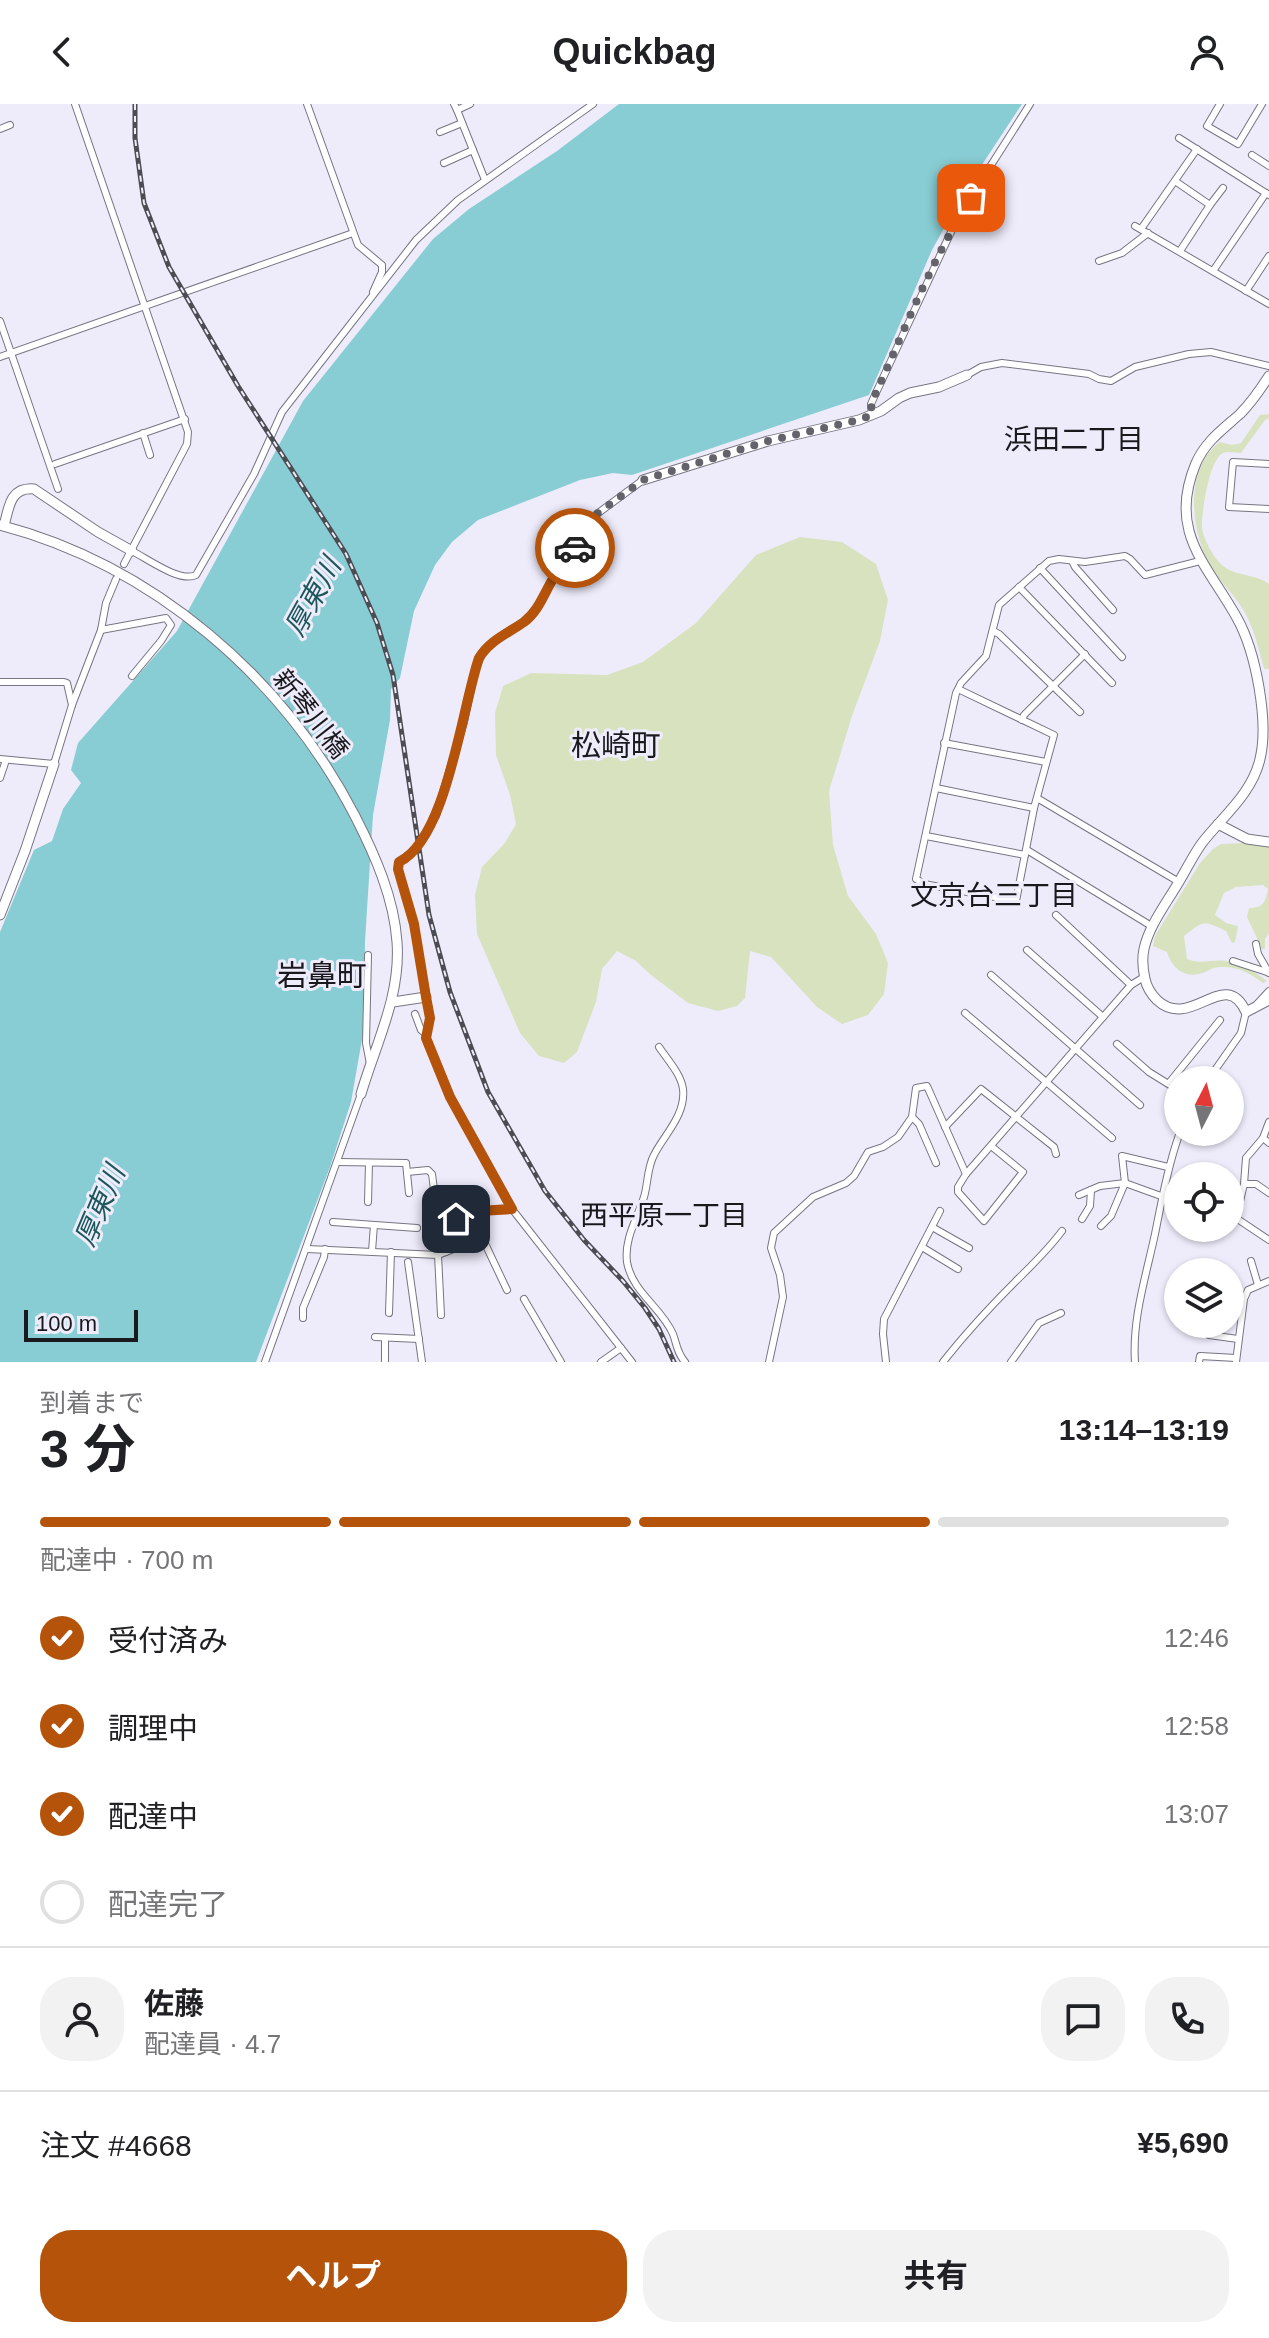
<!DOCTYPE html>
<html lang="ja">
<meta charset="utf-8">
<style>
body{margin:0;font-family:Helvetica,"Noto Sans JP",sans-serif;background:#f2f2f2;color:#202124;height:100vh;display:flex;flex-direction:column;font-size:30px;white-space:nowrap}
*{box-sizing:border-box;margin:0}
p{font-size:26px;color:#757577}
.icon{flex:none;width:44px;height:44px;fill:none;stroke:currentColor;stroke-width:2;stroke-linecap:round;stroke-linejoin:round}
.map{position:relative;height:1258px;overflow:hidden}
.side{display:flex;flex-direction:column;background:#fff;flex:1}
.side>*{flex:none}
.needle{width:52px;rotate:6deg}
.tools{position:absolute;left:1164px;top:962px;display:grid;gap:16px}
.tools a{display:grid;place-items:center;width:80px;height:80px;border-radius:50%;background:#fff;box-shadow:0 2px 6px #0004;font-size:40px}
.scale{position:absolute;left:24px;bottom:20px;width:114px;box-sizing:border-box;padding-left:8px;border:4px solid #19191e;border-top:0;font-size:22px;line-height:28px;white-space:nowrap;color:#19191e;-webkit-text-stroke:6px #eeecfb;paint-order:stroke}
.pin{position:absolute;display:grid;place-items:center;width:68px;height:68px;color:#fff;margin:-34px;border-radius:16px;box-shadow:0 4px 12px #0006}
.courier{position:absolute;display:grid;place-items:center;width:80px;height:80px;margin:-40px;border:6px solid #b45309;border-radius:50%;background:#fff;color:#222;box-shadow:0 2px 10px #0007}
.head em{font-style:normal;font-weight:700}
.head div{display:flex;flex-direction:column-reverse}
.head{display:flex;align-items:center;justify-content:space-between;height:136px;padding:0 40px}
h1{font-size:52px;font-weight:700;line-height:60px}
.bar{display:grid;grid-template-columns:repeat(4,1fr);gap:12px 8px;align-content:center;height:96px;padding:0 40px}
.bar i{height:10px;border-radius:6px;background:#e0e0e0}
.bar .on{background:#b45309}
.bar p{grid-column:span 4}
.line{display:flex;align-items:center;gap:20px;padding:0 40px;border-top:2px solid #e0e0e0}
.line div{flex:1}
.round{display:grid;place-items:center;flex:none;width:84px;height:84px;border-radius:32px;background:#f2f2f2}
ol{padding:0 40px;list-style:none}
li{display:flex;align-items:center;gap:24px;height:88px}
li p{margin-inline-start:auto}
li .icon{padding:8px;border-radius:50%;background:#b45309;color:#fff;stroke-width:4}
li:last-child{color:#757577}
li i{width:44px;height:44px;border:4px solid #e0e0e0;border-radius:50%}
.button{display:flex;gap:16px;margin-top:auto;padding:16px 40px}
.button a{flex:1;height:92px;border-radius:32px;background:#b45309;color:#fff;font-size:32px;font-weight:700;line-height:92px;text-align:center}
.button a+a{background:#f2f2f2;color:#202124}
header{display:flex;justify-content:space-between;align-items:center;height:104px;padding:0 40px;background:#fff;font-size:36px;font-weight:700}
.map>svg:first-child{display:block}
.green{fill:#d8e2bf}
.water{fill:#88cdd3}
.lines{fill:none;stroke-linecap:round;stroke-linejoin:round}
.street-casing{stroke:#767582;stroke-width:8}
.secondary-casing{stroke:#767582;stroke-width:11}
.street{stroke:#fff;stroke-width:6}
.secondary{stroke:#fff;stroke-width:9}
.rail-casing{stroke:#4c4c53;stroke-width:5}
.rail{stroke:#eeecfb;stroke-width:2;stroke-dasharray:6;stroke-linecap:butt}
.done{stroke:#64636b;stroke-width:8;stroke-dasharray:0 14.4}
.route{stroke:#b45309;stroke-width:10}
.labels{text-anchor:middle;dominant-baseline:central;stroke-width:6;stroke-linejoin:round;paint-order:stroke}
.street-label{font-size:26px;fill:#19191e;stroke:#eeecfb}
.neighbourhood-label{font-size:28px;fill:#19191e;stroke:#eeecfb}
.water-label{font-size:28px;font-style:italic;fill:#1b575b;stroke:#eeecfb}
.quarter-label{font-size:30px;fill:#19191e;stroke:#eeecfb}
</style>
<header><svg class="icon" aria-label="back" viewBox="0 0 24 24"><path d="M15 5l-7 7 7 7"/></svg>Quickbag<svg class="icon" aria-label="person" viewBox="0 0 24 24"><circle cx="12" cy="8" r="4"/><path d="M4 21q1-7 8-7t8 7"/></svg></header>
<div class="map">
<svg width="1269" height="1258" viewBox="0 0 1269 1258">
<rect width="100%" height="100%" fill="#eeecfb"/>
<g class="green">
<path d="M1269,310v4l-4,2 -24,33c-5,0 -14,-2 -18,0 -14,6 -22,62 -21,76 2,10 10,26 17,33 12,15 36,11 50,22v85h-5c-5,-20 -10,-40 -20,-58 -9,-16 -24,-29 -33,-44 -21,-35 -27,-99 9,-125l12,3 9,-2 19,-28z"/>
<polygon points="800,433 842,438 876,460 888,496 880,537 852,612 829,687 833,741 848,792 876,830 888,859 884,890 868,911 842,920 817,903 771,853 750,847 745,894 737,902 718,907 688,899 651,871 636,857 617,847 602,865 596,898 577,948 564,959 539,952 520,929 477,830 475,791 482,763 505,739 516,720 510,691 496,651 495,609 503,582 531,569 607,571 643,558 696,519 756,451"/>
<path d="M1244,739l25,3v87l-4,6v10h-3l-15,-32 2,-9c15,0 16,-6 19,-19l-5,-4 -27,2 -12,6 -9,22 11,8 12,3 -3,16 -3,1 -6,-12c-24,-11 -21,-11 -42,5l3,23c15,6 24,0 39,2 11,1 33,13 41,20l-4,2c-13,-10 -26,-17 -43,-16 -8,0 -11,4 -18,6 -18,6 -30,-5 -35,-21l-14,-6 2,-10 45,-73 13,-14 8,-5z"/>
</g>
<polygon class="water" points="619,0 1022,0 966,85 932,146 869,291 632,371 613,369 580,376 478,416 452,438 435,461 414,507 400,574 391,585 390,616 373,711 365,837 364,924 351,998 330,1063 256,1258 0,1258 0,828 34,746 52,737 63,705 81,679 71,666 78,639 177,527 303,297 433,135 469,105 557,47"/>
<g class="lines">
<g class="street-casing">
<g id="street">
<polyline points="75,0 188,328 187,340 124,460"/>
<polyline points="307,0 358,141 382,161 382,168 373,188"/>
<polyline points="454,0 457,6 470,0"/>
<polyline points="1220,0 1207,22 1238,40 1262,0"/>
<polyline points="457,6 485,76"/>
<polyline points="0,25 10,21"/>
<polyline points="440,28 462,19"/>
<polyline points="1179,34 1269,91"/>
<polyline points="1252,51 1269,62"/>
<polyline points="444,59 473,46"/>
<polyline points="1175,77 1210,101"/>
<polyline points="1135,122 1269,200"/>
<polyline points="1141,125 1197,45"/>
<polyline points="1180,147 1210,101 1223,84"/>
<polyline points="1099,157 1122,149 1148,129"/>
<polyline points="1213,167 1266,89"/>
<polyline points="1246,187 1269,152"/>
<polyline points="0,217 58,385"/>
<polyline points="0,253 353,129"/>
<polyline points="967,271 981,263 1002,259 1089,270 1099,275 1111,277 1135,263 1189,250 1211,248 1269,262"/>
<polyline points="872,311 871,300 875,291 958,113 1030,0"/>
<polyline points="143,329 150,351"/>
<polyline points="55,360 185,315"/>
<polyline points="1269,360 1233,358 1229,403 1269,405"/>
<path d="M132,447c16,8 48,32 64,24l58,-101 28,-62 134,-172 42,-40 135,-96"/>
<polyline points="1072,457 1075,463 1113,506"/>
<polyline points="1040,464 1122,553"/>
<polyline points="1019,483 1112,579"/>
<polyline points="101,526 166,514 171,521 161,537 132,572"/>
<polyline points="993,527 999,530 1080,608"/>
<polyline points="0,578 64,578 67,579 72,601"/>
<polyline points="958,585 1054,631 1034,704 1016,797 924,780 916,775 956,589 961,579 986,552 999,501 1049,457 1059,455 1085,458 1125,452 1130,455 1145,471 1200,457"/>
<polyline points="1022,616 1024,611 1085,550"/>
<polyline points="944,639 1046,658"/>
<polyline points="0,655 54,660 72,601 101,526 106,499 116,475"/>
<polyline points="0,674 6,656"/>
<polyline points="936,684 1034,704"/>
<polyline points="1037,694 1179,778"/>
<polyline points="926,732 1025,751"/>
<polyline points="1027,746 1153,823"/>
<polyline points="1056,811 1131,881"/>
<polyline points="1256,840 1258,850 1269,869"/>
<polyline points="1027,846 1103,913"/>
<polyline points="368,851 366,939 370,960"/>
<polyline points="1233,857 1267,868"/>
<polyline points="991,871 1140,1001"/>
<polyline points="1257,900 1269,887"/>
<polyline points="965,909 1112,1034"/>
<polyline points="415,910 421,926 427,931"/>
<polyline points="1117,940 1149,968 1178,986"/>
<path d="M659,943c8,12 22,27 24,42 3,26 -19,46 -29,66 -7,13 -6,29 -10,42 -7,22 -20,42 -17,65 5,30 35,46 46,72 4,11 4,19 12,28"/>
<polyline points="1208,976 1241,929 1246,908"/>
<polyline points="1169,979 1220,916"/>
<polyline points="912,1013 919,1020 936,1059"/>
<polyline points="1269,1018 1263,1034 1269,1039"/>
<polyline points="945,1023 981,985 1054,1043 1056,1050"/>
<polyline points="991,1042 1023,1068 984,1117 958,1088 958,1083 966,1070 1131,881 1144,873"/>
<polyline points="337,1058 406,1059 409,1089"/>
<polyline points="407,1068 428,1066 432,1070 441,1139 446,1148"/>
<polyline points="1244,1080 1246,1054 1263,1034"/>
<polyline points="1269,1089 1256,1080 1244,1080 1236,1114 1269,1136"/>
<polyline points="1079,1091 1100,1082 1125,1079 1122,1052 1168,1063"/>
<polyline points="368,1098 369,1059"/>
<polyline points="470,1108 507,1186"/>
<polyline points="1082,1115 1090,1102 1091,1086"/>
<polyline points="333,1118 417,1124"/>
<polyline points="1101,1122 1111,1112 1125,1079 1161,1092"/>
<polyline points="932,1123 969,1144"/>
<polyline points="922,1143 958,1165"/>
<polyline points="307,1145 438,1151 456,1144 456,1115 458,1111 467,1107 512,1105"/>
<polyline points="372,1147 374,1121"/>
<polyline points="438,1151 441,1211"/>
<polyline points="1251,1157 1258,1181"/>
<polyline points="408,1158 422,1258"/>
<polyline points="524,1195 561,1258"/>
<polyline points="389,1209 391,1148"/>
<polyline points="303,1214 303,1204 324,1153 325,1145"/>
<polyline points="1209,1231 1238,1235"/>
<polyline points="375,1233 419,1235"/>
<polyline points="265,1258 361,990"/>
<polyline points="385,1258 385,1234"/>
<polyline points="601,1258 621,1244"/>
<polyline points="632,1258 512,1105 450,993 426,934 430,914 414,820 398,765 399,758 415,746 436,712 464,618 476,563 484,546 498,534 526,516 537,504 554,472 569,455 576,436 586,418 643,376"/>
<polyline points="769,1258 783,1193 780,1171 771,1144 774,1129 813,1093 846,1079 854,1072 868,1048 883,1043 898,1033 912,1013 916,984 927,982 966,1070"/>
<polyline points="886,1258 883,1230 884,1215 940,1107"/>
<path d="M943,1258c22,-28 47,-55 72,-80 17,-17 33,-32 47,-51"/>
<polyline points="1011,1258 1039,1219 1061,1209"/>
<path d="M1135,1258c-3,-43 11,-86 20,-128 7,-35 13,-68 25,-102"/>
<polyline points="1199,1258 1200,1252 1236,1254"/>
<polyline points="1236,1258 1244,1195 1248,1186 1269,1177"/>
</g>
</g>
<g class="secondary-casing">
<g id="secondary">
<path d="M1269,272c-9,14 -18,27 -29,38 -18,16 -34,27 -44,49 -29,69 11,101 41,155 19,34 32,104 23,141 -8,35 -38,58 -58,84 -8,11 -15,25 -22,37 -12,21 -31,45 -36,69 -2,9 -1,21 1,30 2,9 6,15 12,21 34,32 68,-35 89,12l23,-12"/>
<polyline points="643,376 768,337 859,316 881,307 899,294 910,289 939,283 967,271"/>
<path d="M0,421c153,40 283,152 355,291 20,39 39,82 42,126 4,54 -21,101 -36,152"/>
<path d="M4,422c5,-19 6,-39 30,-37l64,43 34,19"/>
<polyline points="1218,720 1247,735 1269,738"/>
<polyline points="0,811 25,747 54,660"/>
<polyline points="393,898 426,893"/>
</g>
</g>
<use href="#street" class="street"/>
<use href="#secondary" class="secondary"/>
<g class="rail-casing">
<polyline id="rail" points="135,0 135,34 144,99 169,163 238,282 346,450 377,519 393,571 429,811 450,888 488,988 545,1087 584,1136 623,1177 645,1204 659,1225 674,1258"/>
</g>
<use href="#rail" class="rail"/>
</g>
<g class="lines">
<path class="done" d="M575,444l1,-8 10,-18 57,-42 125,-39 91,-21 13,-5 -1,-11 4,-9c30,-66 57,-136 96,-197"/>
<path class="route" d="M456,1115l2,-4 5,-3 49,-3 -62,-112 -24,-59 4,-20 -4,-21 -12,-73 -16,-55 1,-7c48,-23 63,-155 80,-204 11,-18 28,-24 45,-36 16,-12 21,-32 32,-48 7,-10 14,-15 19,-26"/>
</g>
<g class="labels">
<g class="street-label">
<text transform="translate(311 610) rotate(52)">新琴川橋</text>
</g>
<g class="neighbourhood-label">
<text x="1074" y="335">浜田二丁目</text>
<text x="994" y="791">文京台三丁目</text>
<text x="664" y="1111">西平原一丁目</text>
</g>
<g class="water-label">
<text transform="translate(313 493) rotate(-61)">厚東川</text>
<text transform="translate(100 1102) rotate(-67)">厚東川</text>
</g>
<g class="quarter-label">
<text x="616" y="641">松崎町</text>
<text x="322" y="871">岩鼻町</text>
</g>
</g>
</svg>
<div class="tools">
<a><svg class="needle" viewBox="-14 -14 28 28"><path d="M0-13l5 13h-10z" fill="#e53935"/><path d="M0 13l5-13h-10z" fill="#757577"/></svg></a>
<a><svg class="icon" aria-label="locate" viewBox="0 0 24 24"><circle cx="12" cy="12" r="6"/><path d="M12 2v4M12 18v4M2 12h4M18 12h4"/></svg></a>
<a><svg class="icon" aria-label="layers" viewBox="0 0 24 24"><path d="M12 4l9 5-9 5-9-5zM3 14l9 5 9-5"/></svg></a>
</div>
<div class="scale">100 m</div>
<div class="pin" style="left:971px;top:94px;background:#ea580c"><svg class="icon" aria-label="bag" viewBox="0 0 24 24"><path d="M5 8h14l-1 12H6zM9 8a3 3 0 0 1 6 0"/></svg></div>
<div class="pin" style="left:456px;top:1115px;background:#1f2937"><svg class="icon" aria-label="home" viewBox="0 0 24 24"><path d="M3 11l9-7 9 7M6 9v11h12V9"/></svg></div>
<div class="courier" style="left:575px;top:444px"><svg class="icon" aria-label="car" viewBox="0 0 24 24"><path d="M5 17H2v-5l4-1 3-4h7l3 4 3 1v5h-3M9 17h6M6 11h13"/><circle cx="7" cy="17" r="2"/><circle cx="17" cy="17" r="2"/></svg></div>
</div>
<section class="side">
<div class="head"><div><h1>3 分</h1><p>到着まで</p></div><em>13:14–13:19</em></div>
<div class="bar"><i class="on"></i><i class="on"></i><i class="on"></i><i></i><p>配達中 · 700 m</p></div>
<ol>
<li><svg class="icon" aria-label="check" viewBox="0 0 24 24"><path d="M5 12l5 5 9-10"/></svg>受付済み<p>12:46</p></li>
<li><svg class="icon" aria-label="check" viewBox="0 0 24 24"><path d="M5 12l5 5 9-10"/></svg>調理中<p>12:58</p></li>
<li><svg class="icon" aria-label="check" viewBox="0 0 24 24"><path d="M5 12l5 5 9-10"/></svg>配達中<p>13:07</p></li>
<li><i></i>配達完了</li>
</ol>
<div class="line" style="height:144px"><a class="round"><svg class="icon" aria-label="person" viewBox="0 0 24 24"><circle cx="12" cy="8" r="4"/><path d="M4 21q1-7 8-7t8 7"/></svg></a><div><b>佐藤</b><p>配達員 · 4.7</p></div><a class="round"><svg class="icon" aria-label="chat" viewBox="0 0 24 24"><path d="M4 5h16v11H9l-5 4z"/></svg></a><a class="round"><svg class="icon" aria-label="phone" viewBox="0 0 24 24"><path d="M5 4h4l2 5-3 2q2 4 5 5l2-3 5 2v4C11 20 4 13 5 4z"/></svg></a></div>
<div class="line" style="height:104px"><div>注文 #4668</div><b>¥5,690</b></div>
<div class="button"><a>ヘルプ</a><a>共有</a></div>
</section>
